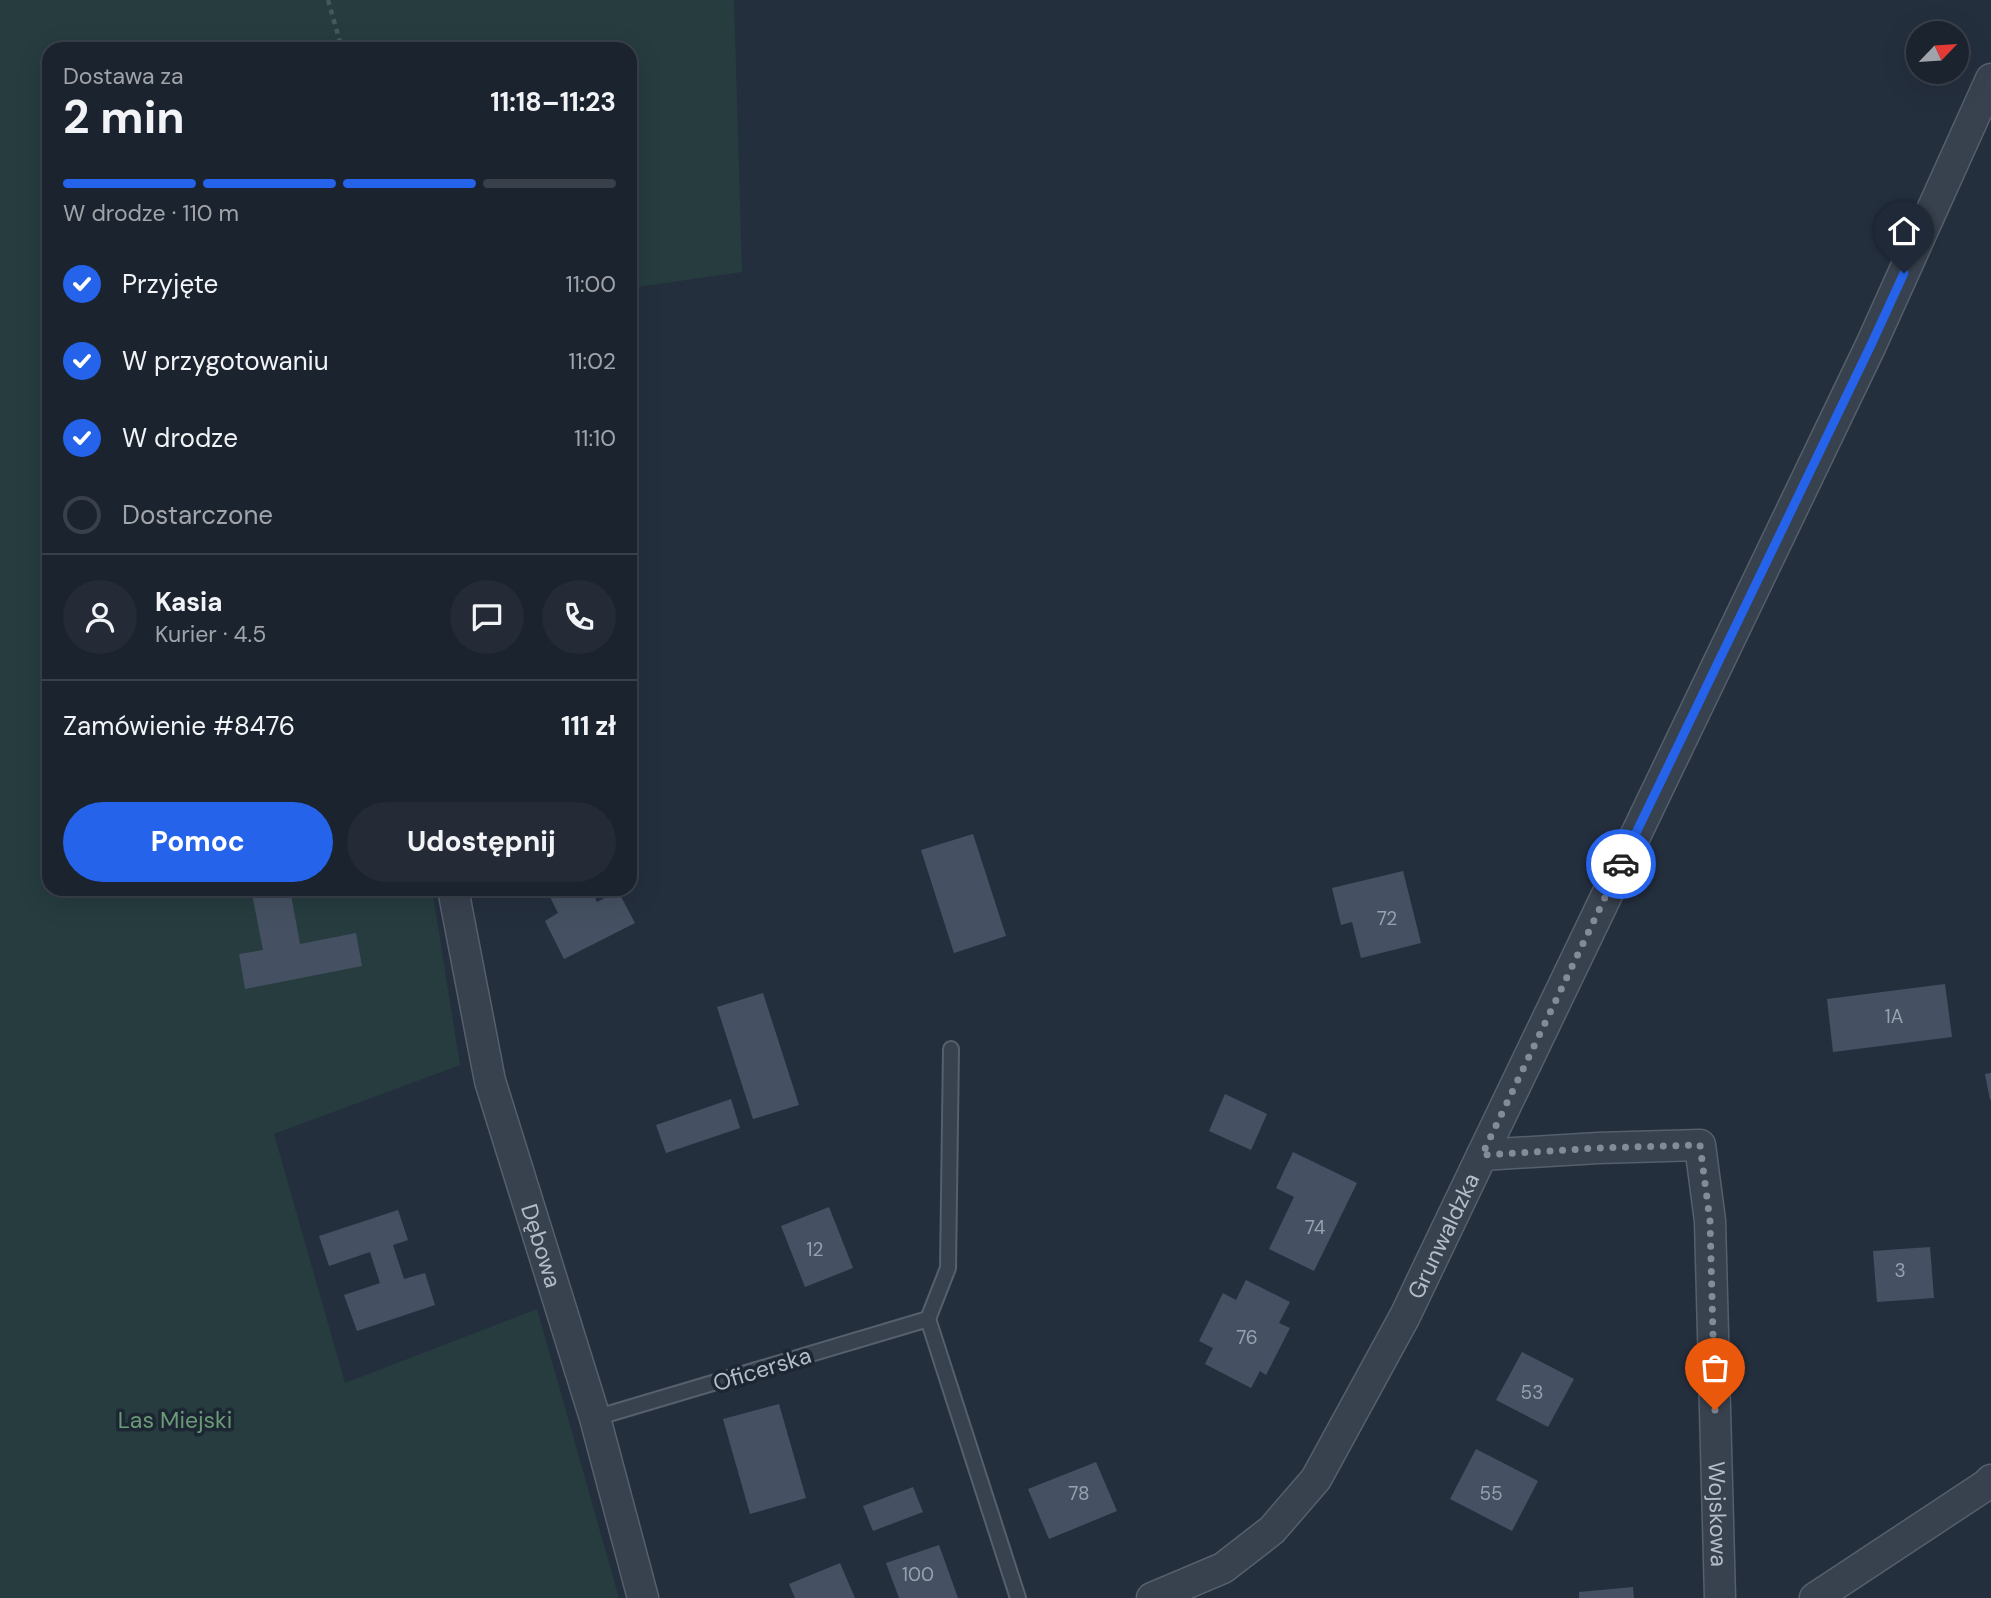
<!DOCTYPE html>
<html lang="pl">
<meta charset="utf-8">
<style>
body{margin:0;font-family:"DM Sans",sans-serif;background:#242b36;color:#f1f3f6;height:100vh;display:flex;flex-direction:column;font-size:26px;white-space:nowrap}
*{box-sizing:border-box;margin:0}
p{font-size:23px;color:#a0a4aa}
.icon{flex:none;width:38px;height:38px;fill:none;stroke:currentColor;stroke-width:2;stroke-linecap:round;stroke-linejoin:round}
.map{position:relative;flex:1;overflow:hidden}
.sheet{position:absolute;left:42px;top:42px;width:595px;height:854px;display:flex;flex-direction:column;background:#1b232e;border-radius:21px;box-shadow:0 7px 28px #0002,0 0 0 2px #39404a}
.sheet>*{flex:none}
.needle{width:46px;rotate:65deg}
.tools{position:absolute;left:1906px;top:21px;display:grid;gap:14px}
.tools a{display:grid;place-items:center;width:63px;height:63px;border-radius:50%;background:#1b232e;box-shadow:0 7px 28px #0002,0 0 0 2px #39404a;font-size:35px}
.pin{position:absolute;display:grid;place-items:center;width:60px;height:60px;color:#fff;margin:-72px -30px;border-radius:50% 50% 50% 0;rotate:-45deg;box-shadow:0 0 7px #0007}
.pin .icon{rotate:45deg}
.courier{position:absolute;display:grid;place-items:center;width:70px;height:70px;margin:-35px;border:5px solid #2563eb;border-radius:50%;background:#fff;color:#222;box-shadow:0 2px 9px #0007}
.summary em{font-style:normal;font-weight:700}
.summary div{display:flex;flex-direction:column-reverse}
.summary{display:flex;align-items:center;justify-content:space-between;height:119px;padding:0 21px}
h1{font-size:46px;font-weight:700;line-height:52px}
.bar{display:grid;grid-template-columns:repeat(4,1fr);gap:10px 7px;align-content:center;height:84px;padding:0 21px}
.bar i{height:9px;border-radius:5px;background:#39404a}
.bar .current{background:#2563eb}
.bar p{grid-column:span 4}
.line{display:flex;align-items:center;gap:18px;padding:0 21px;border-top:2px solid #39404a}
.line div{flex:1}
.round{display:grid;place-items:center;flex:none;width:74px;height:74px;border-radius:37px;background:#242b36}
ol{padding:0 21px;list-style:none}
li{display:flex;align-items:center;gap:21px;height:77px}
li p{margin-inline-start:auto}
li .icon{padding:7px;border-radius:50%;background:#2563eb;color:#fff;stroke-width:4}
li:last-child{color:#a0a4aa}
li i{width:38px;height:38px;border:4px solid #39404a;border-radius:50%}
.button{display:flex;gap:14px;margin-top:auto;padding:14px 21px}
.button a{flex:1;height:80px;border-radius:42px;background:#2563eb;color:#fff;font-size:28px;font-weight:700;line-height:80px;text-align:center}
.button a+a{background:#242b36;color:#f1f3f6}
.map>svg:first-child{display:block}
.green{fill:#263c3f}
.building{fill:#455162}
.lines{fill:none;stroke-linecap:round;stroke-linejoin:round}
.lane-casing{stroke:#565f6c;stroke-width:18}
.street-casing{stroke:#565f6c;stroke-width:33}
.path{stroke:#44595c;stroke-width:4.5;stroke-dasharray:5 5;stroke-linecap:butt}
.lane{stroke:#38414e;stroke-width:14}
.street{stroke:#38414e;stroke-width:30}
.done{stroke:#828b98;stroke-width:7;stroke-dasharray:0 12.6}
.route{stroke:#2563eb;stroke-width:9}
.labels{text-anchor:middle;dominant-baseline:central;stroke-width:7;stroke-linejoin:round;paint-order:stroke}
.number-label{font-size:19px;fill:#98a1af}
.street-label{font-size:23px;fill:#b4bcc9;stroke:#1d2633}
.park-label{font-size:23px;fill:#6b9a76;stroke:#1d2633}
</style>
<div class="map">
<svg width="1991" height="1598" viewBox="0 0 1991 1598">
<rect width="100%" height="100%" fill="#242f3e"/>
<polygon class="green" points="0,0 734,0 742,272 630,288 630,49 49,49 49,889 432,889 460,1065 274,1134 345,1383 537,1309 619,1598 0,1598"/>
<g class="building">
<polygon points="973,834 1006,936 954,953 921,850"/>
<polygon points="1403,871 1421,943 1361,958 1352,922 1341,925 1332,888"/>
<polygon points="251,889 290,889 300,944 356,933 362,966 245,989 239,954 263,950"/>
<polygon points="546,889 591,889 597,902 618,891 635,923 564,959 545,921 558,913"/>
<polygon points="1945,984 1952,1037 1833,1052 1827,999"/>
<polygon points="763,993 799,1105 753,1119 717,1007"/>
<polygon points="1991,1073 1991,1099 1990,1100 1985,1074"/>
<polygon points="1225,1094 1267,1114 1251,1150 1209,1131"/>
<polygon points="731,1099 740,1128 666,1153 656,1125"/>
<polygon points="1293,1152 1357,1183 1314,1271 1269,1249 1294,1197 1276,1188"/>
<polygon points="829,1207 853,1268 805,1287 781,1226"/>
<polygon points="398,1210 408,1240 393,1245 404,1279 425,1273 435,1305 357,1331 344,1295 380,1283 370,1252 329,1266 319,1236"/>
<polygon points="1930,1247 1934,1298 1877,1302 1873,1251"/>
<polygon points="1246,1280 1290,1302 1279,1323 1290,1328 1266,1375 1260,1371 1251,1388 1205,1364 1213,1348 1199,1341 1223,1293 1236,1300"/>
<polygon points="1522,1352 1574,1379 1548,1427 1496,1400"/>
<polygon points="779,1404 806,1498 750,1514 723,1419"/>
<polygon points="1476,1449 1538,1481 1512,1531 1450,1499"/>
<polygon points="1096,1462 1117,1511 1049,1539 1028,1489"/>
<polygon points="913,1487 923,1512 873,1531 863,1506"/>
<polygon points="939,1545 958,1598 899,1598 886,1563"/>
<polygon points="840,1563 855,1598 795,1598 789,1584"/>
<polygon points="1633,1587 1634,1598 1579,1598 1579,1592"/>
</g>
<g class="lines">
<g class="lane-casing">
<g id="lane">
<polyline points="928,1319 948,1268 951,1049"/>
<polyline points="595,1418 928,1319 1018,1598"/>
</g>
</g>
<g class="street-casing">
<g id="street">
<path id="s1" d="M453,889l37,192 105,337 48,180"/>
<path id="s2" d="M1482,1155l116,-7 102,-3 10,76 10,377"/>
<path id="s3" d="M1152,1598l71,-30 49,-38 44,-51 89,-163 77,-161 389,-810 120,-266"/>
<polyline points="1815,1598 1986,1485 1991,1480"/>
</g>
</g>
<polyline class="path" points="328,0 342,49"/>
<use href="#lane" class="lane"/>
<use href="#street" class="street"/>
</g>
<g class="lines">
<polyline class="done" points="1621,864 1482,1155 1598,1148 1700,1145 1710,1221 1715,1410"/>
<polyline class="route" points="1621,864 1871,345 1904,273"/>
</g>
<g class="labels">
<g class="number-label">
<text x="1387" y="918">72</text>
<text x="1894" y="1016">1A</text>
<text x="1315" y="1227">74</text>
<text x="815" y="1249">12</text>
<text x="1900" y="1270">3</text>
<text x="1247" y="1337">76</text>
<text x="1532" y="1392">53</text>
<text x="1079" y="1493">78</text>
<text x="1491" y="1493">55</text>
<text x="918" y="1574">100</text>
</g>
<g class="street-label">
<text stroke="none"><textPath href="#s3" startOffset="481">Grunwaldzka</textPath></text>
<text stroke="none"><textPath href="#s1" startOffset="368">Dębowa</textPath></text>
<text transform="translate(762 1369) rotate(-17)">Oficerska</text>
<text stroke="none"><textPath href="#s2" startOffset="588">Wojskowa</textPath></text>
</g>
<g class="park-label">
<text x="175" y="1420">Las Miejski</text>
</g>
</g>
</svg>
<div class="tools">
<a><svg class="needle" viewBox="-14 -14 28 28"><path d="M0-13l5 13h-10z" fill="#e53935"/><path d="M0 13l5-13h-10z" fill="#a0a4aa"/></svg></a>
</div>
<div class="pin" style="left:1715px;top:1410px;background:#ea580c"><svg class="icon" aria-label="bag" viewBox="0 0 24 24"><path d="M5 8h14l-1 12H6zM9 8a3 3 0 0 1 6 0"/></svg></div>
<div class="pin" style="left:1904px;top:273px;background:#1f2937"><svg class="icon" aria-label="home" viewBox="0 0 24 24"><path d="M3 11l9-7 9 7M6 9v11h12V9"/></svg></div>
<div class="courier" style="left:1621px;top:864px"><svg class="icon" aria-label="car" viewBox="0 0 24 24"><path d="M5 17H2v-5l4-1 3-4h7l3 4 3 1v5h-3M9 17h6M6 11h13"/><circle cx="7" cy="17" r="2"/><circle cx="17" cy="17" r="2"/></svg></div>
<section class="sheet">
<div class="summary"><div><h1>2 min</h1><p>Dostawa za</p></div><em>11:18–11:23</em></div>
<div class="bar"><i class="current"></i><i class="current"></i><i class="current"></i><i></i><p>W drodze · 110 m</p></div>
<ol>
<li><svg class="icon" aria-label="check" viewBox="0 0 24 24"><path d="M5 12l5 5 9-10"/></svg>Przyjęte<p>11:00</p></li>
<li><svg class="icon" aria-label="check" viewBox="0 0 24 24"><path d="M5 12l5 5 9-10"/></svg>W przygotowaniu<p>11:02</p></li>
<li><svg class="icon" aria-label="check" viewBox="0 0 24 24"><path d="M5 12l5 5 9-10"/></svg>W drodze<p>11:10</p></li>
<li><i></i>Dostarczone</li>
</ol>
<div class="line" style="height:126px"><a class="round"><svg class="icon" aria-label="person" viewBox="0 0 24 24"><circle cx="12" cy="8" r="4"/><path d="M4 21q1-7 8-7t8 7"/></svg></a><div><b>Kasia</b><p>Kurier · 4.5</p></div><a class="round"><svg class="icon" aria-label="chat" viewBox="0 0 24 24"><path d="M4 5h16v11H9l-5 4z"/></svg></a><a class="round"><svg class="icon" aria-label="phone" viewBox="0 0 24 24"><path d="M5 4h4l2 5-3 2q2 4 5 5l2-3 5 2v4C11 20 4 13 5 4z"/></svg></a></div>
<div class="line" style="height:91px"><div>Zamówienie #8476</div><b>111 zł</b></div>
<div class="button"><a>Pomoc</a><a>Udostępnij</a></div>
</section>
</div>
